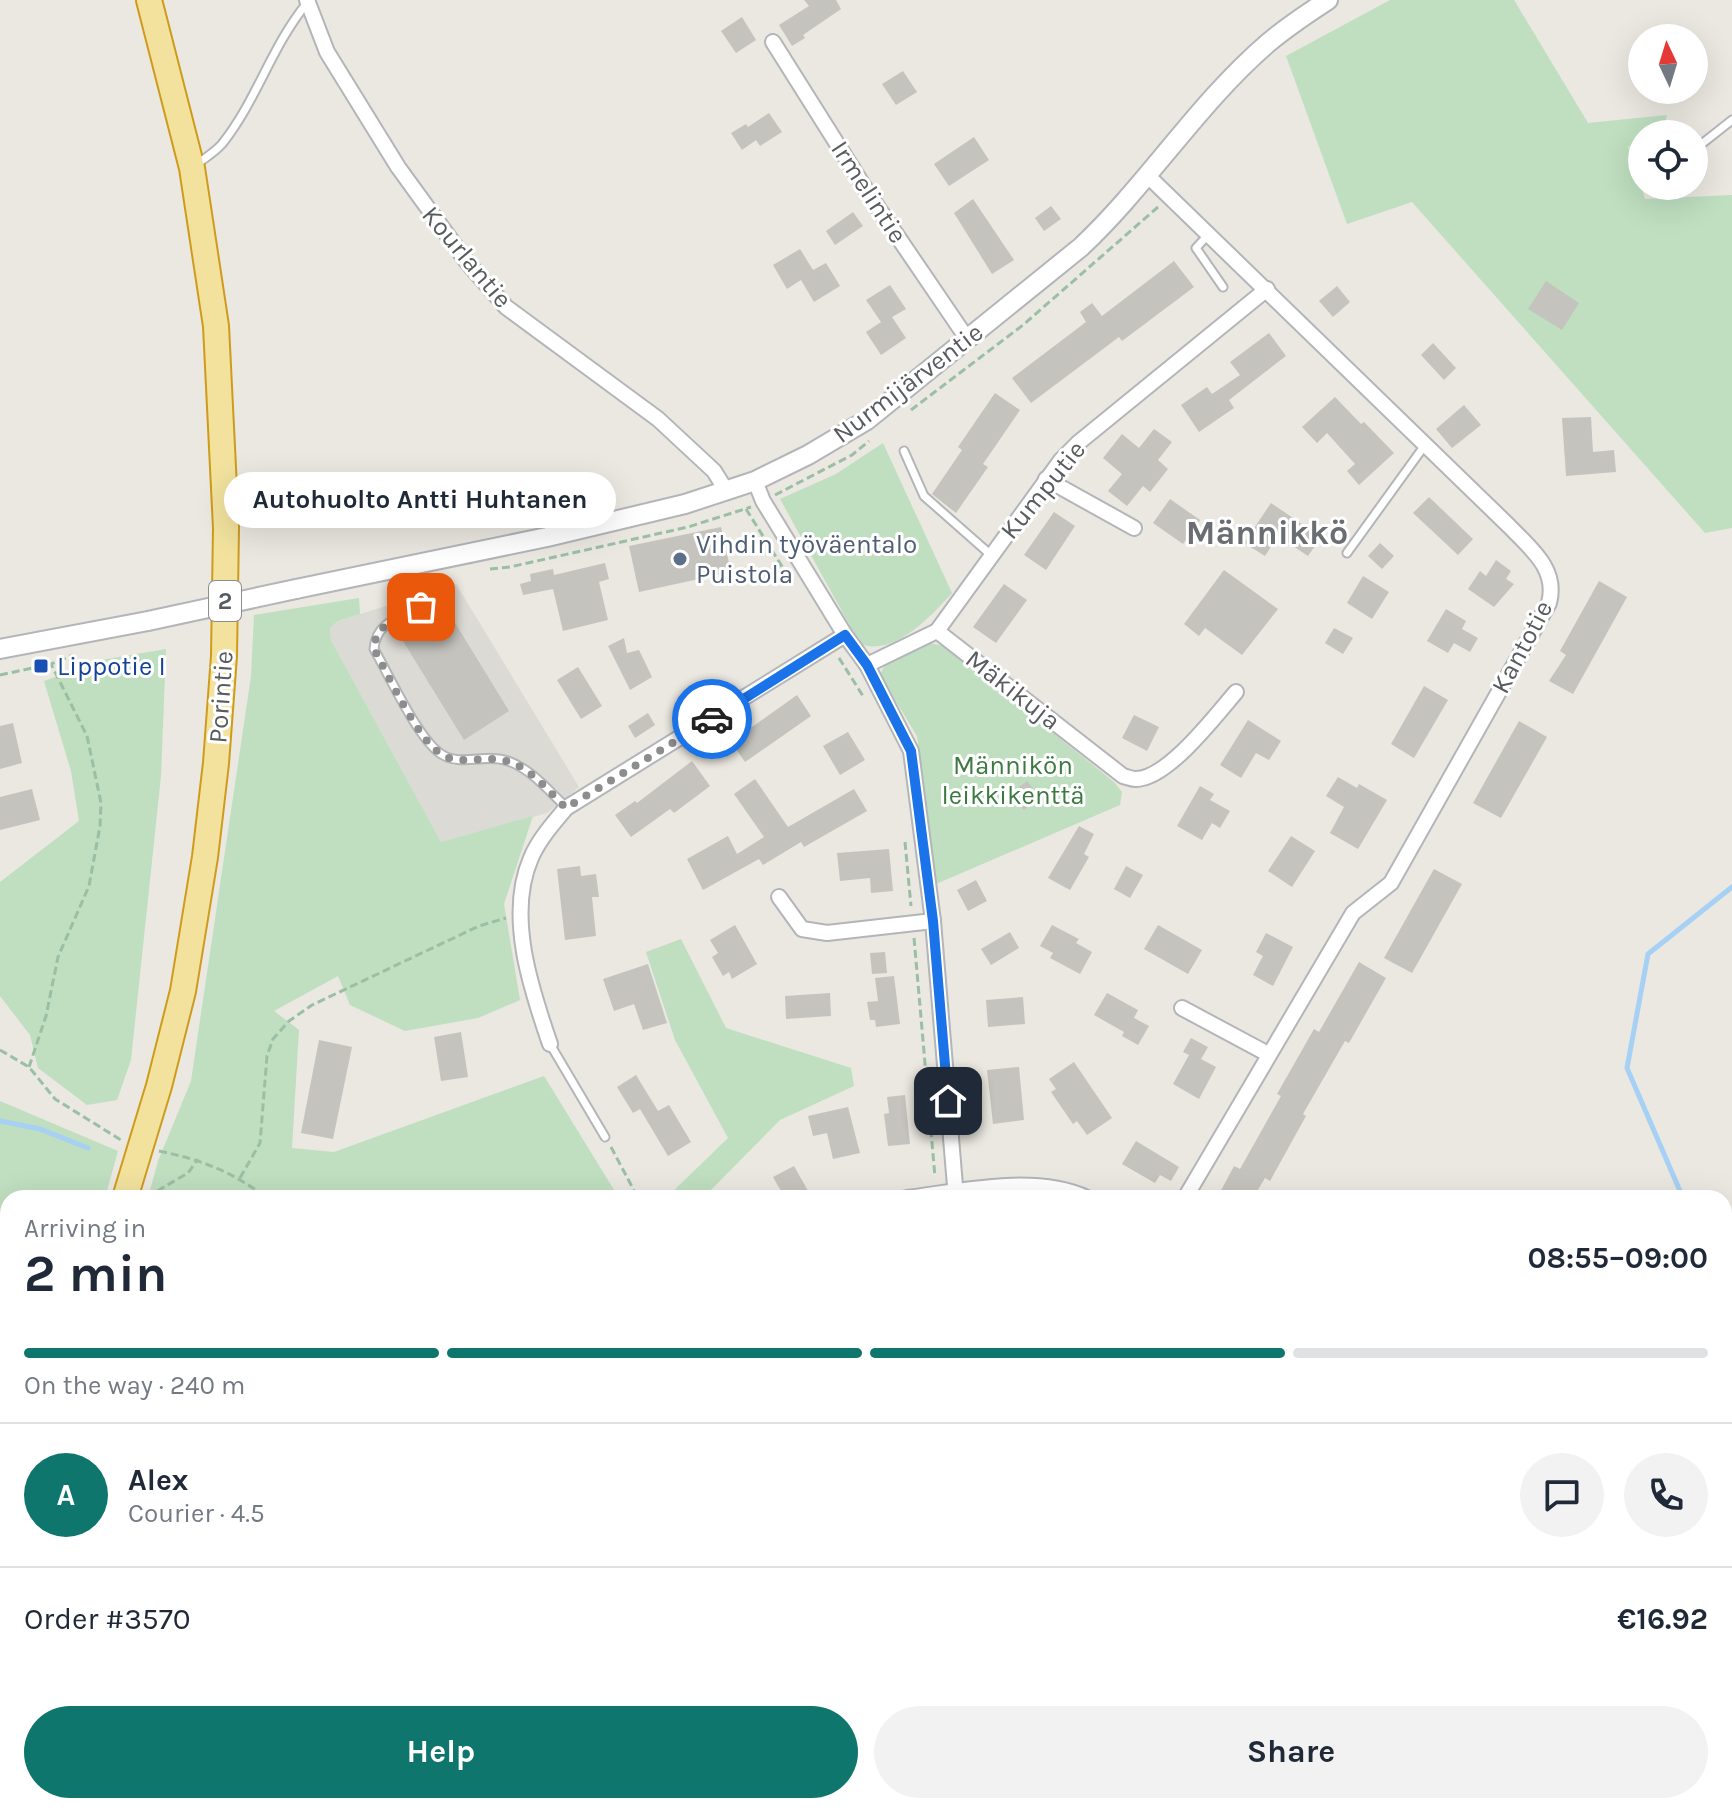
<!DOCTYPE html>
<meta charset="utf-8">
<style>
body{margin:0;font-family:Karla,sans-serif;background:#f2f2f3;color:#1f2937;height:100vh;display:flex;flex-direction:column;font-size:30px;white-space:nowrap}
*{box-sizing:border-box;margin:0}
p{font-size:26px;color:#747a83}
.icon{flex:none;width:44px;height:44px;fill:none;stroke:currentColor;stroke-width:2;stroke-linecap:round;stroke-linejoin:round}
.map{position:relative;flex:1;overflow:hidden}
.panel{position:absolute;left:0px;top:1190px;width:1732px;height:624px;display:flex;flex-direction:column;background:#fff;border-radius:24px 24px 0 0;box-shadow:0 8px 32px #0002}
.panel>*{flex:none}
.needle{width:52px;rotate:356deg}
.tools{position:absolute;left:1628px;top:24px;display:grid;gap:16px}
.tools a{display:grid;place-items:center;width:80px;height:80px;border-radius:50%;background:#fff;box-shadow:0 8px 32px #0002;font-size:40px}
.pin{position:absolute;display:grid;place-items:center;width:68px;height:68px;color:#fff;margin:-34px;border-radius:16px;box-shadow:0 4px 12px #0006}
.courier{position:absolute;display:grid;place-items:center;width:80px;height:80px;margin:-40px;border:6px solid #1a73e8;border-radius:50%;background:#fff;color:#222;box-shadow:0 2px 10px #0007}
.bubble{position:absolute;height:56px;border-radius:28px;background:#fff;box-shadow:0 8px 32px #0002;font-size:26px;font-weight:700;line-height:56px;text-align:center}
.head em{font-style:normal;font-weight:700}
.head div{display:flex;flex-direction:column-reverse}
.head{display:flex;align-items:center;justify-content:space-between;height:136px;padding:0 24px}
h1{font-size:52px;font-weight:700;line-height:60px}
.bar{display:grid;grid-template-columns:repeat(4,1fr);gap:12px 8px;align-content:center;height:96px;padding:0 24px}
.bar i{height:10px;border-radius:6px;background:#e0e1e3}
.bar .on{background:#0f766e}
.bar p{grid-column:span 4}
.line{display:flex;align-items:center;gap:20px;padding:0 24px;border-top:2px solid #e0e1e3}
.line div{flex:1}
.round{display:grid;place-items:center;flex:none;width:84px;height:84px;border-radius:42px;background:#f2f2f3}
.primary-button{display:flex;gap:16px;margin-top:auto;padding:16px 24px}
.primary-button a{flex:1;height:92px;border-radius:48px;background:#0f766e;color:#fff;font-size:32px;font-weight:700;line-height:92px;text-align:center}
.primary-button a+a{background:#f2f2f3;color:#1f2937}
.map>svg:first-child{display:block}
.industrial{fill:#dbdad5}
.green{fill:#bfdfc0}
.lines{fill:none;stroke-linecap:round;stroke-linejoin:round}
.stream{stroke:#a6d0f4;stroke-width:5}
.building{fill:#c5c3bd}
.service-casing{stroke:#b3b5b9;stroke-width:11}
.minor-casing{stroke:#b3b5b9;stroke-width:18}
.tertiary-casing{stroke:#b3b5b9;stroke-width:22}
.trunk-casing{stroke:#cf9b1b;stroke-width:28}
.path{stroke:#9abfa5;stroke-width:3;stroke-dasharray:8 4;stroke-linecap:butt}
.service{stroke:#fff;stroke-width:7}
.minor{stroke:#fff;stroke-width:14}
.tertiary{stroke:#fff;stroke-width:18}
.trunk{stroke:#f2e29e;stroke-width:24}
.tertiary-bridge-casing{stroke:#b3b5b9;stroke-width:22;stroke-linecap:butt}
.tertiary-bridge{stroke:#fff;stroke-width:18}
.done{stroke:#8c8d8c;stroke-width:8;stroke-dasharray:0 14.4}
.route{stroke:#1a73e8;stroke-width:10}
.service-dot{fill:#5c6f8a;stroke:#fff;stroke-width:3}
.transit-dot{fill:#1a4fb4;stroke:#fff;stroke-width:3}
.labels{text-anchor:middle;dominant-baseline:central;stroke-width:6;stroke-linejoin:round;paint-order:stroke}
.shield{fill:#fff;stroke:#8b8d8f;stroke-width:2}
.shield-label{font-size:24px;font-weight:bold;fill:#595c5f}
.street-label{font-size:26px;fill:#595c5f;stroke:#fff}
.service-label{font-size:26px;fill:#4e5e75;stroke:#fff;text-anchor:start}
.transit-label{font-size:26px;fill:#164399;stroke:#fff;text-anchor:start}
.park-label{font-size:26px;fill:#3d7a41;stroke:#fff}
.district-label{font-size:34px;font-weight:bold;fill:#6a6d71;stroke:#fff}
</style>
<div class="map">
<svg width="1732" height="1814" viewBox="0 0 1732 1814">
<rect width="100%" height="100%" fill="#eae8e0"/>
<polygon class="industrial" points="456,584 579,787 547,813 441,842 331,640 330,628 338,621"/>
<g class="green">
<polygon points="1390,0 1514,0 1588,123 1667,115 1664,128 1653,134 1642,134 1642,140 1628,147 1645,199 1732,195 1732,528 1705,533 1412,202 1347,224 1286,56"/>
<path d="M883,443l69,150c-20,22 -58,64 -92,51l-80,-145 56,-25z"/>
<polygon points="359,598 360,614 338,621 330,628 331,640 441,842 533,816 504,904 520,1000 478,1018 405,1031 350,1005 338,976 274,1011 299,1030 292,1148 334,1152 544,1076 619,1198 148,1198 158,1161 191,1081 251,676 254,615"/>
<polygon points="929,643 945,646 1114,782 1122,792 1120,805 936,884 917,736 880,675 885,664"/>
<polygon points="166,649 161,776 131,1060 117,1100 87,1105 38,1068 30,1035 0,996 0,882 79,821 71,771 44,681 101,660"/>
<polygon points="681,939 726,1028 851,1068 854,1086 780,1120 703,1198 666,1198 728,1138 675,1040 646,952"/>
<polygon points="0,1101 118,1151 105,1198 8,1198 8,1456 0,1476"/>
<polygon points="1724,1541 1732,1545 1732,1630 1724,1642"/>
<polygon points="8,1542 8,1806 76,1806 67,1814 0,1814 0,1561"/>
<polygon points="152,1806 289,1806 288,1814 180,1814"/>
<polygon points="669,1806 897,1806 884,1814 679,1814 678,1810"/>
<polygon points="1225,1806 1617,1806 1612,1814 1230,1814"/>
</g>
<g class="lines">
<g class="stream">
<polyline points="0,1121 40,1129 88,1148"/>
<polyline points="164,1193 170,1198"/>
<polyline points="1683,1198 1627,1068 1648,954 1732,887"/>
<polyline points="1724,1293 1732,1312"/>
<polyline points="1724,1624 1732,1612"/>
<polyline points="209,1806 209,1814"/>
</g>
</g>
<g class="building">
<polygon points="804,0 836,0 841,9 803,35 805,38 792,46 779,25 809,6"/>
<polygon points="742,17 756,40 736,53 721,31"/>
<polygon points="903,71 917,92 896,105 882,84"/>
<polygon points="769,113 782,132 760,146 756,140 742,150 731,133 746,124 748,127"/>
<polygon points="974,137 989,160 949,186 934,164"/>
<polygon points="973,199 1014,260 992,274 954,213"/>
<polygon points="1051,206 1061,219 1044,231 1035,218"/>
<polygon points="853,212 863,226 835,245 826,231"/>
<polygon points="800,249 813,270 826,263 840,286 814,302 801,280 787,289 773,265"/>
<polygon points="1174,261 1194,287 1122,341 1119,337 1031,403 1012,378 1086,322 1080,312 1092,303 1102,316"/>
<polygon points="1546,281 1579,303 1562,330 1528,309"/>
<polygon points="890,285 906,309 892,317 906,338 881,355 866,332 881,322 866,300"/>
<polygon points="1337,286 1350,302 1333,317 1319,301"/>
<polygon points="1269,333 1286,356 1229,400 1234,408 1199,432 1181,405 1207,387 1212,394 1240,375 1230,362"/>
<polygon points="1433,343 1456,368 1444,380 1421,355"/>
<polygon points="995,393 1020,410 983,464 988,467 956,513 932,494 962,450 958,447"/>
<polygon points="1335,397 1361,424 1364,422 1394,453 1359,485 1347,471 1355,464 1327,433 1317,443 1302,427"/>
<polygon points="1464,405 1481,425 1452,448 1436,429"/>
<polygon points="1591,417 1593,452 1614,450 1616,472 1566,476 1562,418"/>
<polygon points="1154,429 1172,442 1158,460 1168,469 1150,492 1143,486 1127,506 1108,491 1122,474 1103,458 1122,434 1139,448"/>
<polygon points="560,479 565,495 543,501 539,485"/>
<polygon points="1429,497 1473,539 1458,555 1413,513"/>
<polygon points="1170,499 1200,520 1183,544 1153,523"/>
<polygon points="1271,503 1321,537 1308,556 1278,536 1265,556 1244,543"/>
<polygon points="1054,512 1075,526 1046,570 1024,555"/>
<polygon points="721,527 731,572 639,592 629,546"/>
<polygon points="1380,543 1394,556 1382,569 1368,556"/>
<polygon points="1496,560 1511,571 1506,579 1514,584 1494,607 1468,589 1480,571 1486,576"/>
<polygon points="605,563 609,579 599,582 608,620 563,631 553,589 523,595 520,584 531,581 530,574 553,569 554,575"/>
<polygon points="1224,570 1278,609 1242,655 1205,628 1199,636 1184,624"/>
<polygon points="1363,576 1389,592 1372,619 1347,603"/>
<polygon points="1599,581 1627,597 1573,694 1549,681 1566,655 1560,651"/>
<polygon points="1004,584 1027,600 996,643 973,627"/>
<polygon points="1446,609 1466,621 1462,629 1478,638 1470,652 1454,643 1448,653 1427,641"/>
<polygon points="449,613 509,711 464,740 403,641"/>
<polygon points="1334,628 1353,638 1343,654 1325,643"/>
<polygon points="624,638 627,653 639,650 652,677 630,690 608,646"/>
<polygon points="578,667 602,706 581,719 557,680"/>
<polygon points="1424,686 1448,700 1414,758 1391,744"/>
<polygon points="797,695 811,716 745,762 731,742"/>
<polygon points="648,713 655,725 635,738 628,726"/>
<polygon points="1134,715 1159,727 1147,751 1122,738"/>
<polygon points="1248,720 1281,741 1269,760 1256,753 1241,778 1220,765"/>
<polygon points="1519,721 1547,737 1501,818 1473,803"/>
<polygon points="13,723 22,763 0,769 0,726"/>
<polygon points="848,732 865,760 840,775 823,746"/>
<polygon points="692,761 710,786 674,813 670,809 631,837 615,815 635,801 637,803"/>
<polygon points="1338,777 1357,788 1359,784 1387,800 1358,849 1330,833 1344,807 1326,796"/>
<polygon points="755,779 788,827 854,789 867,811 804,847 801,842 763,865 759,859 703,890 687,859 728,836 737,854 764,837 734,794"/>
<polygon points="1027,781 1040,797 1024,810 1010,794"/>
<polygon points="1200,786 1214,794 1210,800 1230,811 1220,828 1212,823 1202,840 1177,826"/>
<polygon points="32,789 40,820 0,830 0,797"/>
<polygon points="1079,826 1094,834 1084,854 1089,857 1070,890 1048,878"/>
<polygon points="1291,836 1315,851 1292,887 1268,871"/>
<polygon points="889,849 893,891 871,893 870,878 840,881 837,853"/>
<polygon points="580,866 581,876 596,874 599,897 592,897 596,936 565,940 557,869"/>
<polygon points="1126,866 1143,875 1130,898 1114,889"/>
<polygon points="1434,869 1462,884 1412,973 1384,958"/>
<polygon points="976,880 987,901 968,911 957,890"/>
<polygon points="735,925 757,964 732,979 729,972 723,976 712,957 718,953 710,940"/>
<polygon points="1052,925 1079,939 1076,943 1092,952 1080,974 1050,958 1053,953 1040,946"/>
<polygon points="1158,925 1202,950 1188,974 1144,949"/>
<polygon points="1010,932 1019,948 991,965 981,949"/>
<polygon points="1266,933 1293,947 1273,986 1253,975 1263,956 1256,952"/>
<polygon points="885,952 887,973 872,974 870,953"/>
<polygon points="1359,962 1386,978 1349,1043 1345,1041 1303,1114 1306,1116 1270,1181 1265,1178 1253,1198 1217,1198 1234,1166 1240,1169 1281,1096 1277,1094 1314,1029 1319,1032"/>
<polygon points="648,964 667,1023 643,1030 634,1004 614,1011 603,979"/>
<polygon points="894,976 900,1024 876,1027 875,1020 870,1020 867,1002 878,1001 875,978"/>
<polygon points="830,993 831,1016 786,1019 785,996"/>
<polygon points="1107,993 1138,1010 1134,1018 1149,1026 1138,1045 1122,1036 1124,1032 1094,1015"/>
<polygon points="1023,997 1025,1024 988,1027 986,1000"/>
<polygon points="461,1032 468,1077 441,1081 434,1037"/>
<polygon points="1191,1038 1208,1047 1201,1059 1216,1067 1199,1099 1173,1084 1189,1055 1183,1052"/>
<polygon points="319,1040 352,1047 333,1139 301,1133"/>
<polygon points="1074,1062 1112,1118 1087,1135 1077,1121 1073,1124 1051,1092 1056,1089 1049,1079"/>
<polygon points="1019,1067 1024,1120 993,1124 987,1070"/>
<polygon points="636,1075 658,1111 669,1105 691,1142 668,1156 640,1109 633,1113 617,1087"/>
<polygon points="905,1095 910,1144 888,1146 884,1114 889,1113 887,1097"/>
<polygon points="848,1107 860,1153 833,1159 827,1133 813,1136 808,1116"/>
<polygon points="1136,1141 1179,1167 1171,1181 1160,1175 1155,1183 1122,1164"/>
<polygon points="794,1166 812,1198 785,1198 773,1177"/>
</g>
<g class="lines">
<g class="service-casing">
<g id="service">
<polyline points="1694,150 1732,120"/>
<path d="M197,164c8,-6 18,-12 25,-20 34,-42 49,-97 85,-141"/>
<polyline points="1208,235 1196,248 1223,287"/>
<polyline points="904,451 924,496 991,555"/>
<polyline points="1347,553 1425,445"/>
<path d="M421,607c-22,11 -45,15 -47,42 15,26 44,90 67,105 20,13 45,-1 67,7 23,8 40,29 58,46"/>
<polyline points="550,1044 605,1137"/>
</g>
</g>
<g class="minor-casing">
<g id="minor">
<polyline points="307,0 327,52 398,167 467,262 506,307 658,419 714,471 727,492"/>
<polyline points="773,42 868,193 968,340"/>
<path d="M1147,175l362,351c22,23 49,43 40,77l-158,280 -38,30 -168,285"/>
<polyline points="1046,479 1134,528"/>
<polyline points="755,481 763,501 845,635 867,665 911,751 933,921 956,1198"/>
<path d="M937,631l186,145c4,1 8,3 12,3 32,1 81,-64 101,-87"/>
<polyline points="867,665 937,631 1061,460 1078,443 1267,289"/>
<polyline points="779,897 802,929 827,933 933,921"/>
<polyline points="1182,1008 1268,1054"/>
<path d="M550,1044c-19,-55 -44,-129 -19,-186 8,-19 22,-34 35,-50l279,-173"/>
<path d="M907,1198c55,-7 128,-24 180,0"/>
<polyline points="459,1806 463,1814"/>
<polyline points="1215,1806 1220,1814"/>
<polyline points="647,1814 652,1810"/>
</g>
</g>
<g class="tertiary-casing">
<g id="tertiary">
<path d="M296,589l251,-52 138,-33 70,-23 53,-26 59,-35 214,-173c67,-63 117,-144 187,-204 19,-16 40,-30 60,-43"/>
<polyline points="0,649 148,621"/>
</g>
</g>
<g class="trunk-casing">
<g id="trunk">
<polyline points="125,1198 159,1086 183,991 205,857 216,763 224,656 226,528 216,326 192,168 149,0"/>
<polyline points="0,1543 8,1525"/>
</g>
</g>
<g class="path">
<polyline points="911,410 1023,325 1158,207"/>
<polyline points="775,495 852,455 869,441"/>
<polyline points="746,509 793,584"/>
<polyline points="490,569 510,567 688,527 751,507"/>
<polyline points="839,658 863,696"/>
<polyline points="0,675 51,664 73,655"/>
<polyline points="905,842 911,906"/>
<polyline points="914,938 935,1177"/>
<polyline points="0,1050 29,1067 55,1099 121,1140"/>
<polyline points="29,1067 46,1016 58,957 89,886 100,826 101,803 87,736 51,664"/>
<polyline points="611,1147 638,1198"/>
<path d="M159,1151c43,9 72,20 108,47"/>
<polyline points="240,1178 260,1143 267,1056 273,1039 289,1021 312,1005 479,926 506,918"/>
<polyline points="147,1197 188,1173 198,1159"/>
<polyline points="1724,1532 1732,1536"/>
<polyline points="283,1806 284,1814"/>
<polyline points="808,1806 812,1814"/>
<polyline points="1183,1806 1188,1814"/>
<polyline points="858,1814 871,1806"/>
</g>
<use href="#service" class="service"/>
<use href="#minor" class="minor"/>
<use href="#tertiary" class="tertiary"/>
<use href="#trunk" class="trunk"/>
<g class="tertiary-bridge-casing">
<polyline id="tertiary-bridge" points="148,621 296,589"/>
</g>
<use href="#tertiary-bridge" class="tertiary-bridge"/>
</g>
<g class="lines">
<path class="done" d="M421,607c-22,11 -46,16 -47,42 14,26 44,91 67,105 18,12 42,2 61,6 26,4 46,31 64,48l146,-89"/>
<polyline class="route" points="712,719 845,635 867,665 911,751 933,921 948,1101"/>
</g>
<circle class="service-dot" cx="680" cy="559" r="8"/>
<rect class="transit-dot" x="33" y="658" width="16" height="16" rx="4"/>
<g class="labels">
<rect class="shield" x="209" y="581" width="32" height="40" rx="6"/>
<g class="shield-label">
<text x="225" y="601">2</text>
</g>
<g class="street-label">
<text transform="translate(869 192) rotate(57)">Irmelintie</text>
<text transform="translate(467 257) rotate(50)">Kourlantie</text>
<text transform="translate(908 383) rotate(-37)">Nurmijärventie</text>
<text transform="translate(1043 490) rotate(-51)">Kumputie</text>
<text transform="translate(1522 647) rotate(-62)">Kantotie</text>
<text transform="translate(1013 690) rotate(38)">Mäkikuja</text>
<text transform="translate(221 697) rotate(-86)">Porintie</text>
</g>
<g class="service-label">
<text x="696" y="544">Vihdin työväentalo<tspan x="696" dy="30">Puistola</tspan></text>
</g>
<g class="transit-label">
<text x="57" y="666">Lippotie I</text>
</g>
<g class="park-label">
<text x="1013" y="765">Männikön<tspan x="1013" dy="30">leikkikenttä</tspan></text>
</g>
<g class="district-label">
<text x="1267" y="533">Männikkö</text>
</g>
</g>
</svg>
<div class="tools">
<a><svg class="needle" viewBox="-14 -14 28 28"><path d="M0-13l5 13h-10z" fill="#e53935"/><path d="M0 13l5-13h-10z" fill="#747a83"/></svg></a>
<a><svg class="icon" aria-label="locate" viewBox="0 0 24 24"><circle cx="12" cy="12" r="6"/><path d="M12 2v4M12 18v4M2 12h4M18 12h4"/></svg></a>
</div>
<div class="pin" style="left:421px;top:607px;background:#ea580c"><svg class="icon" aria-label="bag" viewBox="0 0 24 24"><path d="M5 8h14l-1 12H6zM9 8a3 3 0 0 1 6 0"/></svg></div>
<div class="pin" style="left:948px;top:1101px;background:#1f2937"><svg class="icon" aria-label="home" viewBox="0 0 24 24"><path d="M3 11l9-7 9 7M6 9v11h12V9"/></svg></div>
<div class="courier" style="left:712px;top:719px"><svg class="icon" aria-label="car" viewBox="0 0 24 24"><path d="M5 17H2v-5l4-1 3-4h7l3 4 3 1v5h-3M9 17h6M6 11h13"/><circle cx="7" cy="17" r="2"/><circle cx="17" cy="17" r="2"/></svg></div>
<div class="bubble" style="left:224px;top:472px;width:392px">Autohuolto Antti Huhtanen</div>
<section class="panel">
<div class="head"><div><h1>2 min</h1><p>Arriving in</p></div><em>08:55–09:00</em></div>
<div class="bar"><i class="on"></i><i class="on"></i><i class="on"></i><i></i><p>On the way · 240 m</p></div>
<div class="line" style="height:144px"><b class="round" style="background:#0f766e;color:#fff">A</b><div><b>Alex</b><p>Courier · 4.5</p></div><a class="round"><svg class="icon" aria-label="chat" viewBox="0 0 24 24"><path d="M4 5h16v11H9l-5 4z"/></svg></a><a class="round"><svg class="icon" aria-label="phone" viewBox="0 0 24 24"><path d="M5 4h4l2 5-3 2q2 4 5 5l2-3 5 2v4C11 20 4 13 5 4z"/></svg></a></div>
<div class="line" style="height:104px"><div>Order #3570</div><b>€16.92</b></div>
<div class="primary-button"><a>Help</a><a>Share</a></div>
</section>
</div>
